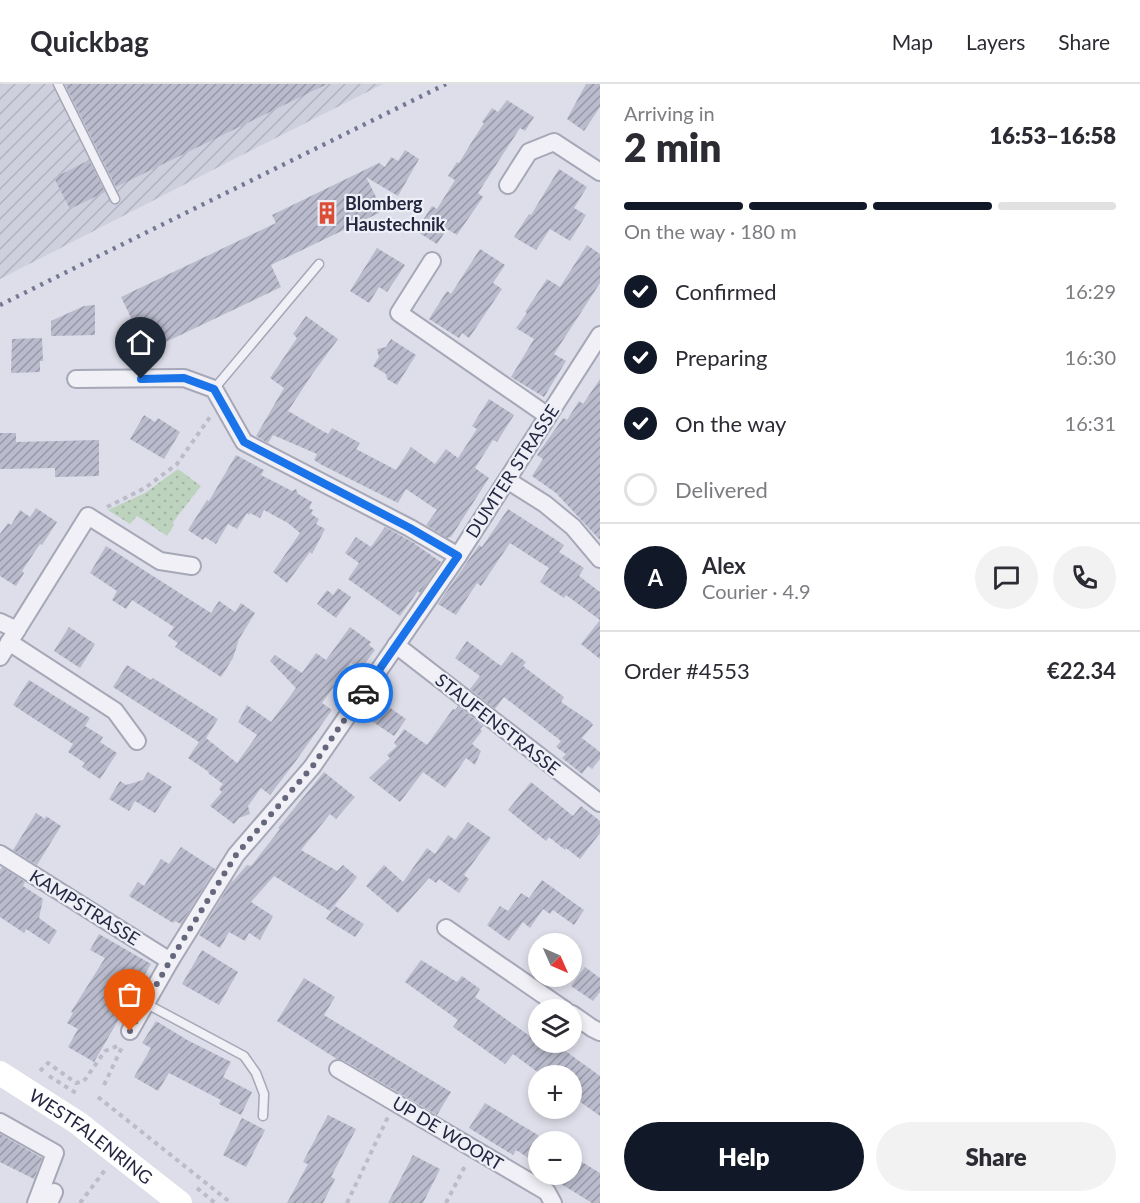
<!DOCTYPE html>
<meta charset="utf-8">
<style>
body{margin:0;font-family:Lato,sans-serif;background:#f2f2f3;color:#2b2b33;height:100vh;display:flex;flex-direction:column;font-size:22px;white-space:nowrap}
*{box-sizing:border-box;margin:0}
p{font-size:20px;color:#7c7c81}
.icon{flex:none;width:33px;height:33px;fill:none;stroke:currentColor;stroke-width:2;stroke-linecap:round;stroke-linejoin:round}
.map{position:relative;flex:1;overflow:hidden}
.drawer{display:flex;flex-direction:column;background:#fff;width:540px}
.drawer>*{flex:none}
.needle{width:39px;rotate:135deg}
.tools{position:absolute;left:528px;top:849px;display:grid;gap:12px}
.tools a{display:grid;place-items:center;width:54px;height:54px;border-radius:50%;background:#fff;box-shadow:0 3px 9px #0003;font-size:30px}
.pin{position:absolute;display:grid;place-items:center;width:51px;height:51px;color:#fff;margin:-62px -26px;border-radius:50% 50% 50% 0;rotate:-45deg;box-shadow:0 0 6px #0007}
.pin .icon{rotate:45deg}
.courier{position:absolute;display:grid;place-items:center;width:60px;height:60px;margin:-30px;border:4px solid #1a73e8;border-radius:50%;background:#fff;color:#222;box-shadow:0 2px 8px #0007}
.summary em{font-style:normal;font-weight:800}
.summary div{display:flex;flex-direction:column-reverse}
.summary{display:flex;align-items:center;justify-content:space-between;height:102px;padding:0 24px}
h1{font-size:39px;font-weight:800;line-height:45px}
.bar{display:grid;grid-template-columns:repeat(4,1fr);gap:9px 6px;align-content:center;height:72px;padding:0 24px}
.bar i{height:8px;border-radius:4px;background:#e1e1e2}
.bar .active{background:#111827}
.bar p{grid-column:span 4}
.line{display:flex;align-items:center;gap:15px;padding:0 24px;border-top:2px solid #e1e1e2}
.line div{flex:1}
.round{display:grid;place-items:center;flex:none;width:63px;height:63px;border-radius:32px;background:#f2f2f3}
ol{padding:0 24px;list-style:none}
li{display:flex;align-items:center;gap:18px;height:66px}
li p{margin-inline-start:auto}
li .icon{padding:6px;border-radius:50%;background:#111827;color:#fff;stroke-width:4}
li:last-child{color:#7c7c81}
li i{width:33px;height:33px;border:3px solid #e1e1e2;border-radius:50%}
.button{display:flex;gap:12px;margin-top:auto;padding:12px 24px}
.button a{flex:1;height:69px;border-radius:36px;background:#111827;color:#fff;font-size:24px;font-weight:800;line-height:69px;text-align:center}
.button a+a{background:#f2f2f3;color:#2b2b33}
header{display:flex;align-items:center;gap:36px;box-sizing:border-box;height:84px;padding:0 30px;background:#fff;border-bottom:2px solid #e1e1e2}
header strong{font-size:28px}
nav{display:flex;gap:33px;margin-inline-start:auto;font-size:21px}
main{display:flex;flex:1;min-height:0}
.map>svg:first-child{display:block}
.industrial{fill:url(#industrial-furrows)}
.grass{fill:url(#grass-dots)}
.building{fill:url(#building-hatch)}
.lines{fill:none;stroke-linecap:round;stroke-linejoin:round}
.lane-casing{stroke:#a6a7b7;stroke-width:11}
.street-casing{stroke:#a6a7b7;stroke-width:20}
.path{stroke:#bbbcc7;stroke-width:4;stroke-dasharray:4.5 4.5;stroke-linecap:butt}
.lane{stroke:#f0f0f6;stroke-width:8}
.street{stroke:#f0f0f6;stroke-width:16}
.secondary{stroke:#fff;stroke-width:24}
.rail{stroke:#757794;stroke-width:4.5;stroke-dasharray:3 6;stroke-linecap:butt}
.done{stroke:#65677c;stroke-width:6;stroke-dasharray:0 10.8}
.route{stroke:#1a73e8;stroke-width:8}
.labels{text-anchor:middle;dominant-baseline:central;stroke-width:4.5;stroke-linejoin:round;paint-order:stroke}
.poi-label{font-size:18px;font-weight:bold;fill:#252741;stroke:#edeef6;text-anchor:start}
.street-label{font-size:18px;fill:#252741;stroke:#edeef6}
</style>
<header>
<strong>Quickbag</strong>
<nav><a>Map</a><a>Layers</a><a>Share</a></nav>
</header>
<main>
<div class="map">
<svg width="600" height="1119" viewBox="0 0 600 1119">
<defs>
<pattern id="industrial-furrows" width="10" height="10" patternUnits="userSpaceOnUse" patternTransform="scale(1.5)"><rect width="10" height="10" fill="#cfd0de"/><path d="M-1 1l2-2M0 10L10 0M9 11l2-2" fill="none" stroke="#b2b3c0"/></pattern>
<pattern id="grass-dots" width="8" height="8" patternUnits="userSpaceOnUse" patternTransform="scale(1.5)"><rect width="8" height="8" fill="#bdd3be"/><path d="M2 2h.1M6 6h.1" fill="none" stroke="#a2b5a4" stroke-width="1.8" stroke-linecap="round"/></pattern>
<pattern id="building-hatch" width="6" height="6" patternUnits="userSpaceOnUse" patternTransform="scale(1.5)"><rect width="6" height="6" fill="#babbcc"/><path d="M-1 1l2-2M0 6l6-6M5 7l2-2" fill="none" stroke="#9798a7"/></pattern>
</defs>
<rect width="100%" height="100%" fill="#dddee9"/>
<polygon class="industrial" points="0,0 383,0 244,70 0,195"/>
<polygon class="grass" points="178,385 201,402 173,438 174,441 167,452 137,432 130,440 108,426 145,409"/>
<g class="building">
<polygon points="65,0 327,0 116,103"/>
<polygon points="586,0 600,0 600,23 584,47 567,35"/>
<polygon points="507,16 534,33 525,47 520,44 505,67 478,109 483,113 457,151 447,145 437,160 416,147 432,122 437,125 455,96 448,92 457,78 459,79 473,56 484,39 482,38 492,24 498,28"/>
<polygon points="405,66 419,75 398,112 366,93 383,127 271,181 281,203 147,267 121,213 276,139 272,131 379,79 385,83 391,73 398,77"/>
<polygon points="89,76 105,108 70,125 54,94"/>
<polygon points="559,85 587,103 574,124 586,131 570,157 550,145 536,166 514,153 529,130 531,131"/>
<polygon points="587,161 600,170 600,199 554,270 566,277 544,313 511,293 534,255 516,244 527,229 525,228 547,195 560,203"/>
<polygon points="377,164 405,181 387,208 379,203 369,219 350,207"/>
<polygon points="480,165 505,181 493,199 502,205 469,254 462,249 459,254 429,235 447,207 451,210"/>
<polygon points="95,221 95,251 51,252 51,237 84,222"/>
<polygon points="306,232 338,255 313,289 288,327 328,350 332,344 360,359 356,365 396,386 411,363 435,380 446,365 458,374 477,345 472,342 489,315 514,331 497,358 493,356 475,384 489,394 451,453 447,454 426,441 437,426 406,405 398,419 322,381 314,376 317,370 273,351 268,359 256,352 284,304 270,294 297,254 293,250"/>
<polygon points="42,254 43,277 40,277 40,288 11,289 12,255"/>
<polygon points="391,255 416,271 397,301 387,295 386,290 373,282 379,273 377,265 386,263"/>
<polygon points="600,295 600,456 556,409 532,392 543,375 537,371 563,334 567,336 579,317 583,320"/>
<polygon points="144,331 155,338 158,334 180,348 164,375 130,355"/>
<polygon points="0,349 16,349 16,358 99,356 99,392 55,393 55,384 0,385"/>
<polygon points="236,371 264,386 261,391 292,407 296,405 298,410 312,418 309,424 313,426 311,430 319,435 316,440 325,445 312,470 310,468 287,499 273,488 300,449 288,439 264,426 260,434 250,429 249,431 247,429 237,445 228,440 216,460 205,453 203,456 188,446 207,416 209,417"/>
<polygon points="36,424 57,438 42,461 40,460 22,487 24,489 16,502 0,492 0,450 8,439 11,441 20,426 30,433"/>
<polygon points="508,425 564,461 559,468 584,484 579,492 600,508 600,575 581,560 600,536 566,511 564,514 540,498 549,484 510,459 481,502 477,499 456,531 438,520 479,461 482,463"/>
<polygon points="385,443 416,460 415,460 441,478 420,509 418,507 400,532 348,495 359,479 345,469 356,453 371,463"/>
<polygon points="106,462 211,529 219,517 235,528 241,519 255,529 239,555 233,574 221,593 175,563 178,559 168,552 174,543 132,516 126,525 112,516 117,507 90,489"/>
<polygon points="338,504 351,513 336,534 317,520 327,506 333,511"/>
<polygon points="69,543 95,560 80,584 54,567"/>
<polygon points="350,543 371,558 369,561 375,566 360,586 351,579 322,619 332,626 295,678 270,711 261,704 248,722 250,730 239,734 234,740 210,722 222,708 219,705 223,700 208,689 209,688 188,674 199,658 113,603 127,581 151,596 153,594 218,635 206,654 237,679 257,651 238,638 247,621 271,638 296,604 270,577 275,571 302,589 316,569 326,576"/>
<polygon points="467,557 501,582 512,568 526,578 523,582 564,613 561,618 591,638 593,641 582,654 600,668 600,675 592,685 588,682 582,690 562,674 566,670 556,663 561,657 504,613 495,625 470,605 480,592 455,574"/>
<polygon points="29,596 90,634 85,642 103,653 100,658 117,669 100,695 82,683 85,679 68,668 73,660 13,621"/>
<polygon points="376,614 406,635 394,652 364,632"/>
<polygon points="458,622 483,642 480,645 482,647 472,660 481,667 475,681 466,674 445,704 423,688 400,718 369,694 390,674 387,671 397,662 394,659 404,645 427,661 453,625 455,626"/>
<polygon points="148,688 172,703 155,729 135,717 129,727 109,715 120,697 126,701 143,696"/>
<polygon points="324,688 355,713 336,735 330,730 301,766 337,787 343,781 357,793 330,827 274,792 251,818 273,832 260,856 249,849 245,857 229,848 220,864 199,851 232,797 233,797 247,781 251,782 280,745 278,744"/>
<polygon points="531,698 573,732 581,722 600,737 600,749 580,775 566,764 565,766 549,753 546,757 508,726"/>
<polygon points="36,729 45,735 46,732 61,742 37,781 13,766"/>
<polygon points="468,738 491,754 464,791 469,795 459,809 439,795 436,799 429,794 398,829 366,802 384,781 403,798 427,764 435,770 448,751 455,756"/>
<polygon points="181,763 215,785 181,840 175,837 173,839 129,812 138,798 144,802 161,775 169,780"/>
<polygon points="2,783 25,798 23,802 43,815 39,834 57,847 49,860 26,845 24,849 0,833 0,786"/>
<polygon points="542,796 584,826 574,841 553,826 550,830 543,825 530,844 523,838 509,857 487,841 500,822 508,827 521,809 529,814"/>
<polygon points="335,822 364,840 355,853 326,835"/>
<polygon points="99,850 151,880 94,978 68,963 78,945 67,939 73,929 71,928 105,874 90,866"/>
<polygon points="202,866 238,888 219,921 182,900"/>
<polygon points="421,876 457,898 462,892 480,905 475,913 538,958 553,958 600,992 600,1032 572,1012 572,992 543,992 513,970 505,980 453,943 458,936 405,898"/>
<polygon points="585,883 600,894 600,908 593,917 571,902"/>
<polygon points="304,894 335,913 324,931 451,1008 437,1031 343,976 337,975 277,937"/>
<polygon points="156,937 189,957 231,978 223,993 252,1008 241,1031 219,1020 221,1016 169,989 158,1007 134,993 151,964 142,959"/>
<polygon points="485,1019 538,1051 538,1080 516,1066 513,1071 469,1044"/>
<polygon points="328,1031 356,1045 331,1093 335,1095 323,1119 287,1119 308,1080 303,1078"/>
<polygon points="242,1034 265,1046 246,1083 223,1071"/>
<polygon points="0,1050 42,1074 34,1095 0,1078"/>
<polygon points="413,1071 440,1085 423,1119 388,1119"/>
<polygon points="572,1072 600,1089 600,1119 592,1119 545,1090 572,1090"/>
</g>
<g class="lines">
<g class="lane-casing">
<g id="lane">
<polyline points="58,0 115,115"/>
<polyline points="214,305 319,180"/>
<polyline points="145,919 244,972 256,989 264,1010 263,1032"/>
</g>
</g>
<g class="street-casing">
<g id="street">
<polyline points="508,101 529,68 554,58 600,88"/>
<polyline points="432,177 399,229 548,332"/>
<polyline points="76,295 184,294 214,305 244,358 410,444 458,472"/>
<polyline points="507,396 545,420 573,443 600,475"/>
<polyline points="0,538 17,546"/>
<polyline points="9,558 115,627 137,657"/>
<polyline points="396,561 600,719"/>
<polyline points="0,573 88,432 160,477 192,482"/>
<polyline points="0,770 170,877"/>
<polyline points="446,844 565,926"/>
<polyline points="572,930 592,944 600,948"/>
<polyline points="130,947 170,877 236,771 312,683 458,472 600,251"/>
<polyline points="338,985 547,1108 553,1119"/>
<polyline points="0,1038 55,1069 36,1119"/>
<polyline points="49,1119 54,1108"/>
</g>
</g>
<g class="path">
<polyline points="107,423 145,404 177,380 210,333"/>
<polyline points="40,987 48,979 76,999 84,997 105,967 120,961"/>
<polyline points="49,992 76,1009"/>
<polyline points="104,1001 123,961"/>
<polyline points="98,1013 231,1119"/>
<polyline points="197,1104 215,1119"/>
<polyline points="80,1119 105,1086"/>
<polyline points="347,1119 388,1033"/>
<polyline points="446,1119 466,1080"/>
</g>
<use href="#lane" class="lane"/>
<use href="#street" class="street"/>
<path class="secondary" id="s1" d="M0,989l78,50 102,80"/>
<polyline class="rail" points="0,221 446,0"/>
</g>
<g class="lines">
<polyline class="done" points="130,947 170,877 236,771 312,683 363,609"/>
<polyline class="route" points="141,295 184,294 214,305 244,358 410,444 458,472 363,609"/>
</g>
<defs>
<g id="building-bare" transform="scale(1.8)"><path d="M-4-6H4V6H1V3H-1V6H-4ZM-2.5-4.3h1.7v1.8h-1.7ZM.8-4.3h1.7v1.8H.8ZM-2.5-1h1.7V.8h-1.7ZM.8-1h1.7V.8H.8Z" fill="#db4d34" stroke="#edeef6" stroke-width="2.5" paint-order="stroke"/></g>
</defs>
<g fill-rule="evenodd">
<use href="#building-bare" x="327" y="129"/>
</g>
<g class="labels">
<g class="poi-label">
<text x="345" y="119">Blomberg<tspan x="345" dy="21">Haustechnik</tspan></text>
</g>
<g class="street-label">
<text transform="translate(512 387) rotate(-57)">DUMTER STRASSE</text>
<text transform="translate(498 640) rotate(38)">STAUFENSTRASSE</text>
<text transform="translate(85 823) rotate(32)">KAMPSTRASSE</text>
<text transform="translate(448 1049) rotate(31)">UP DE WOORT</text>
<text stroke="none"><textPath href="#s1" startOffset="111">WESTFALENRING</textPath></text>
</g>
</g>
</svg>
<div class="tools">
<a><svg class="needle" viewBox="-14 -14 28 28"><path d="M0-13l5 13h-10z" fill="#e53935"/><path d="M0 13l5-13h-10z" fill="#7c7c81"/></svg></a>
<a><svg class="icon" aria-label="layers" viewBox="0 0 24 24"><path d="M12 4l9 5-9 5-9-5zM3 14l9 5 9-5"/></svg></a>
<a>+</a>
<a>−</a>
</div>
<div class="pin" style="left:130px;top:947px;background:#ea580c"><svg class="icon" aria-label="bag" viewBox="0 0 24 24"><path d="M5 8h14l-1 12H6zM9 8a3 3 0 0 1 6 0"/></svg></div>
<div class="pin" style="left:141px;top:295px;background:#1f2937"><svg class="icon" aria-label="home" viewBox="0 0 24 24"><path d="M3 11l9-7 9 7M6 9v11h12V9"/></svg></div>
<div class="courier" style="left:363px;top:609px"><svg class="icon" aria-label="car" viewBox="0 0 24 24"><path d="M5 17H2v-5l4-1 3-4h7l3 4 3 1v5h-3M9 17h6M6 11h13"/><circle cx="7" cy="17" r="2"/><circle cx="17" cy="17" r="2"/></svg></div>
</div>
<section class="drawer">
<div class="summary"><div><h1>2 min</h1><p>Arriving in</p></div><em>16:53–16:58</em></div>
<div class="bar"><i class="active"></i><i class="active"></i><i class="active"></i><i></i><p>On the way · 180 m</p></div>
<ol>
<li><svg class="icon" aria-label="check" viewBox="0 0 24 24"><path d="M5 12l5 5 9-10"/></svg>Confirmed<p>16:29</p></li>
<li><svg class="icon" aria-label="check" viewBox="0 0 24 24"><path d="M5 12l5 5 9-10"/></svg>Preparing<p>16:30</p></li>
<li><svg class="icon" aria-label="check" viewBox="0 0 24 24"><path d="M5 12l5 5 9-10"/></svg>On the way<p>16:31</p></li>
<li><i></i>Delivered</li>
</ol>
<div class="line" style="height:108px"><b class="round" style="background:#111827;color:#fff">A</b><div><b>Alex</b><p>Courier · 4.9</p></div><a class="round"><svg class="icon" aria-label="chat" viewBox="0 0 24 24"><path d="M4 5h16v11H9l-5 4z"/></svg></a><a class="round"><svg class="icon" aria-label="phone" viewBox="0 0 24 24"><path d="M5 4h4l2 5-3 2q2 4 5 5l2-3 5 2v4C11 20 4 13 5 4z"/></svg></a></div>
<div class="line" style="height:78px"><div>Order #4553</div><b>€22.34</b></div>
<div class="button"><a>Help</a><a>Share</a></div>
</section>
</main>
